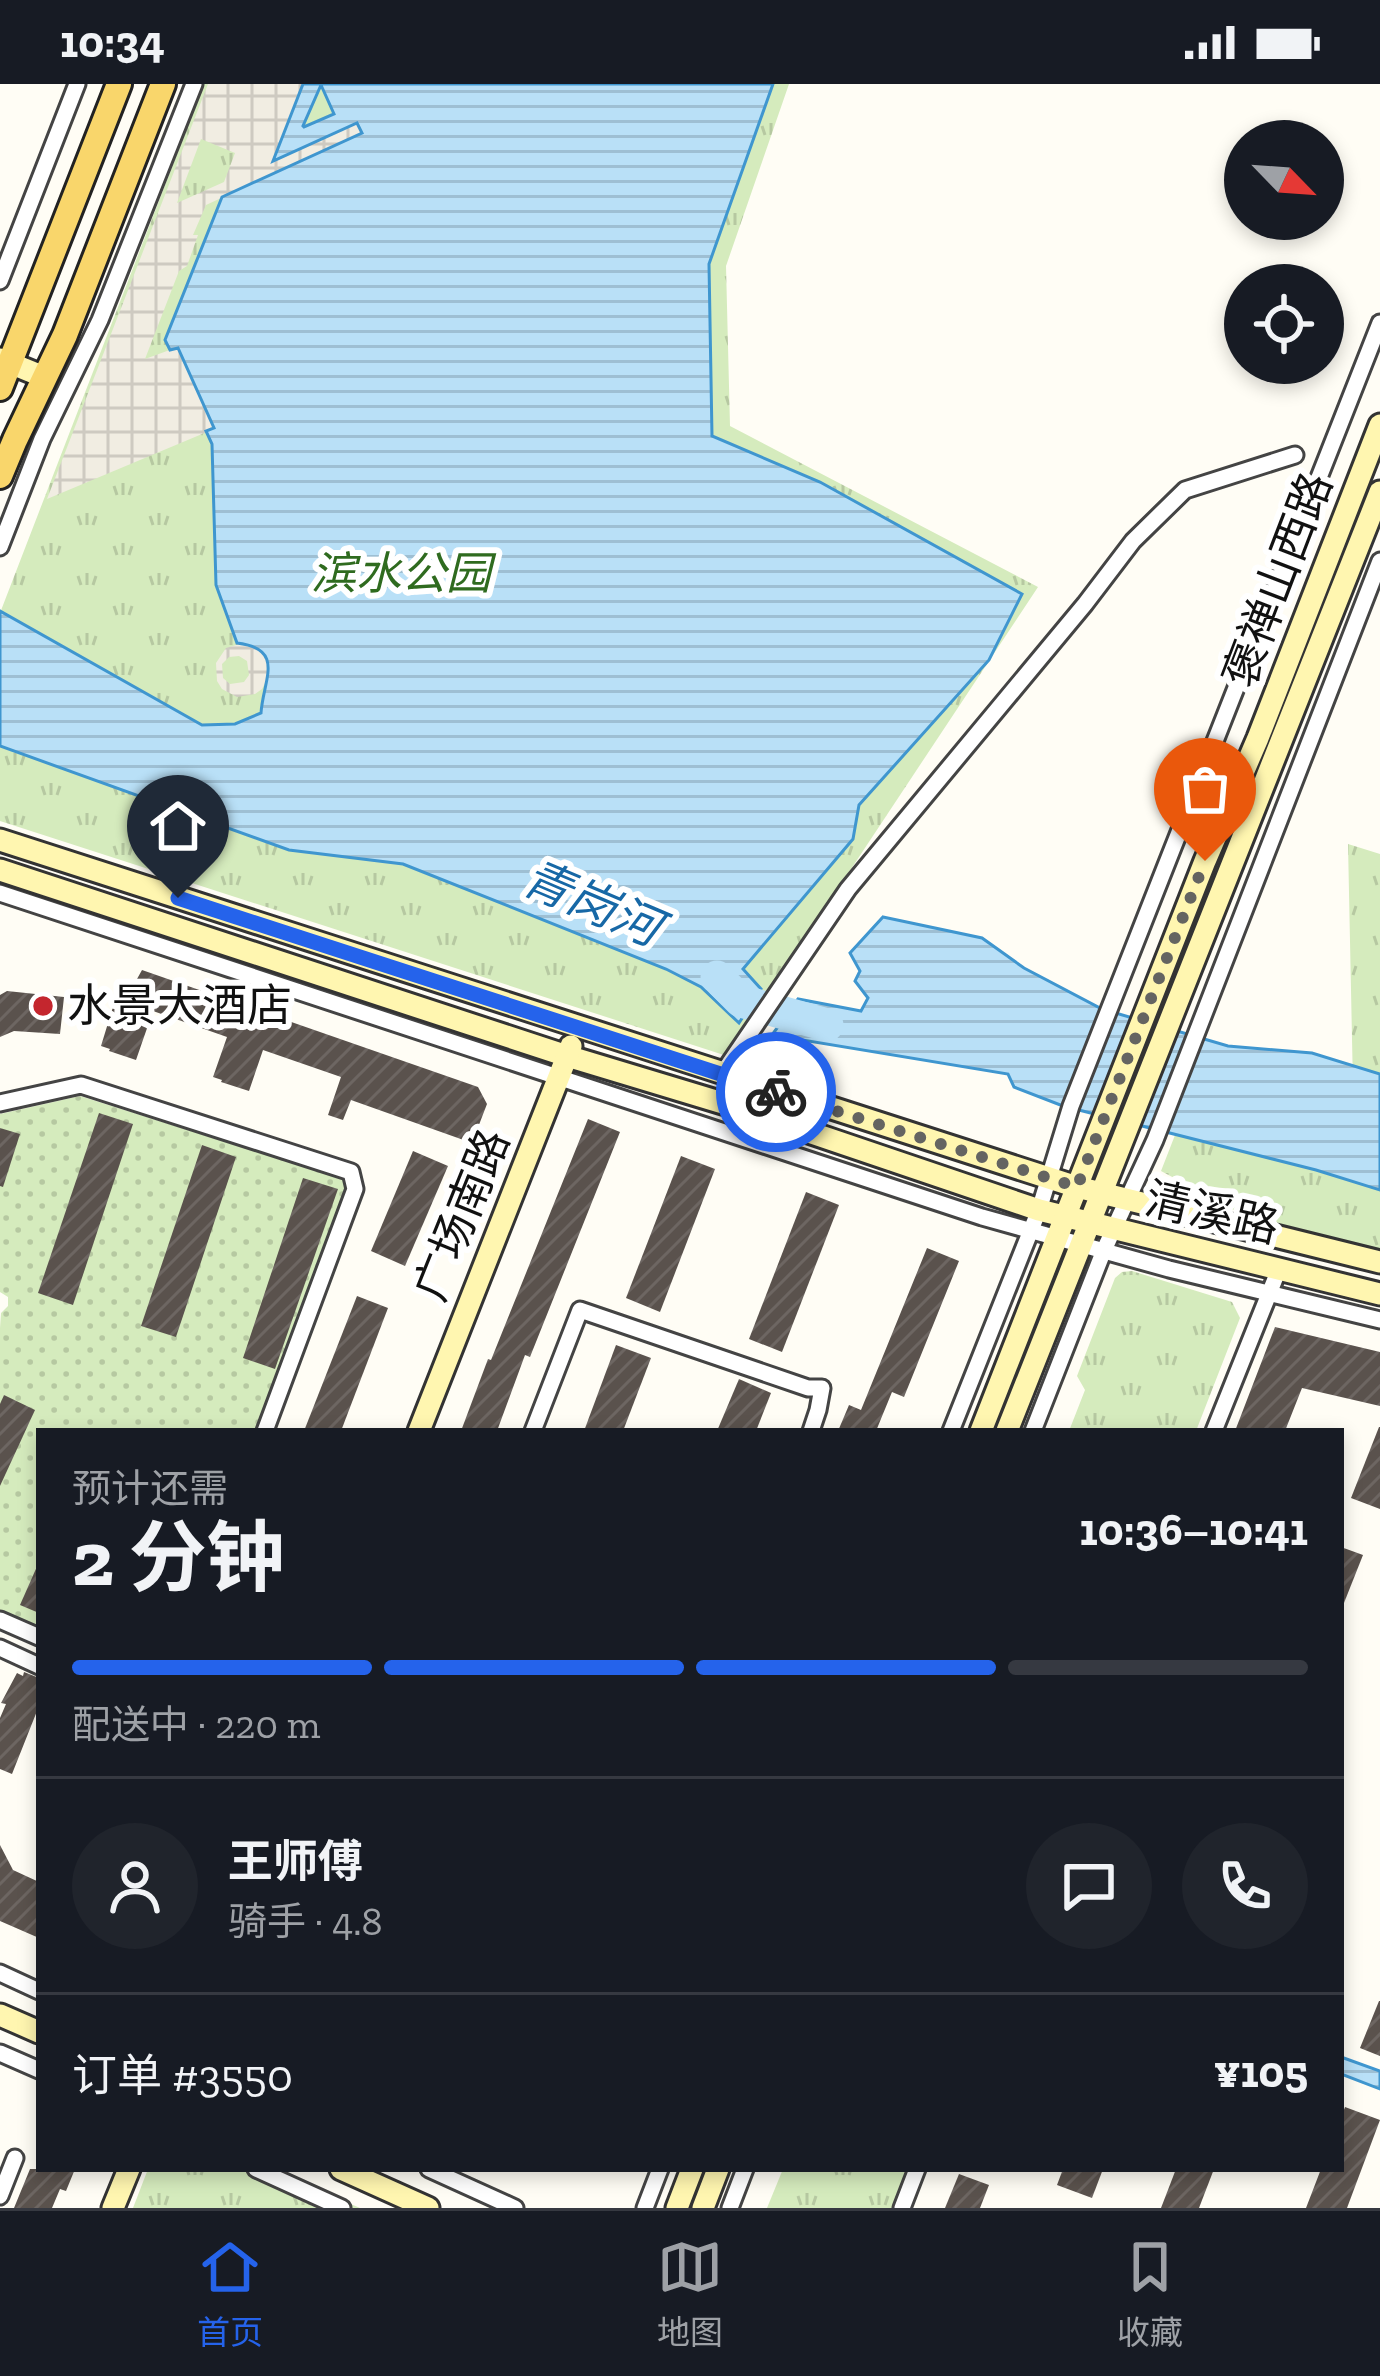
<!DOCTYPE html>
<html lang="zh">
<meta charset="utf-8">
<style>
body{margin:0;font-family:"Zilla Slab","Noto Sans SC",serif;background:#20242c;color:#f1f3f6;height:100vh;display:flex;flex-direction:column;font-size:45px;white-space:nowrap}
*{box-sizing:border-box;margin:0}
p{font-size:39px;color:#9ea1a6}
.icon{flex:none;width:66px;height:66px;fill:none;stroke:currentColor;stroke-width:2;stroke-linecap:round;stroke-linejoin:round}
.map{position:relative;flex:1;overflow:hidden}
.panel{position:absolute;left:36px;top:1344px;width:1308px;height:744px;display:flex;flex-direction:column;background:#171b24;border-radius:0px;box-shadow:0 6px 18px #0003}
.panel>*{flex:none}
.needle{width:78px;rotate:115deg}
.fabs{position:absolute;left:1224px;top:36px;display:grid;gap:24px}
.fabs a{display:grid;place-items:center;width:120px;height:120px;border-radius:50%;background:#171b24;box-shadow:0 6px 18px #0003;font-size:60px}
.pin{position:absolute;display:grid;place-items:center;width:102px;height:102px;color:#fff;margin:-123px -51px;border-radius:50% 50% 50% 0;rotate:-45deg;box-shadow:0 0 12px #0007}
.pin .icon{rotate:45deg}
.courier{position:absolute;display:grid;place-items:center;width:120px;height:120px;margin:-60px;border:9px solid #2563eb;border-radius:50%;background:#fff;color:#222;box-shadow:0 3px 15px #0007}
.overview em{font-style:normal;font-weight:700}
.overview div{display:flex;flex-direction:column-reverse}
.overview{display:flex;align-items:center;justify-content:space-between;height:204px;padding:0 36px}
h1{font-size:78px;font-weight:700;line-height:90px}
.bar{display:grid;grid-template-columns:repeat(4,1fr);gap:18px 12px;align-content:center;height:144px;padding:0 36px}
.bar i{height:15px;border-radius:9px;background:#363941}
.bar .on{background:#2563eb}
.bar p{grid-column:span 4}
.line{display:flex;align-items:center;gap:30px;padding:0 36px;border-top:3px solid #363941}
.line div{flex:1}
.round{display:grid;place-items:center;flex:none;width:126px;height:126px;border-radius:63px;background:#20242c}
.status{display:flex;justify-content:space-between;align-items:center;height:84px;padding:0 60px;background:#171b24;direction:ltr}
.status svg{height:33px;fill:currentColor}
.menu{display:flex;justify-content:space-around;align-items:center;height:168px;border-top:3px solid #363941;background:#171b24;font-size:33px;color:#9ea1a6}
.menu a{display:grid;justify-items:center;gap:6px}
.menu .on{color:#2563eb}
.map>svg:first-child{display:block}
.grass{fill:url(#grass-dots)}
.park{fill:url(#park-tufts)}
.plaza{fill:url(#plaza-grid);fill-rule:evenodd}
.water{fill:url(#water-rules);stroke:#3f96cf;stroke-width:3;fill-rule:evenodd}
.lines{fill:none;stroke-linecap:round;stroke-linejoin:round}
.river{stroke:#b9e0f7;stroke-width:33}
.building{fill:url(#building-hatch)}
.street-casing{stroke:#444;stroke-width:21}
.secondary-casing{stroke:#333;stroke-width:27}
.primary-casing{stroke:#222;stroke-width:30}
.street{stroke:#fff;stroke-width:15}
.secondary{stroke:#fff6b0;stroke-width:21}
.primary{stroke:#f9d66b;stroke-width:24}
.done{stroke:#646461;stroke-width:12;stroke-dasharray:0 21.6}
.route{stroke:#2563eb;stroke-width:15}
.poi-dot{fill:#c4262e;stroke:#fff;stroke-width:4.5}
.labels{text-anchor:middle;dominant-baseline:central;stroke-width:12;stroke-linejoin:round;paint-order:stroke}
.park-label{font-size:45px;font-style:italic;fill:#2f6b1f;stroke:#fff}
.street-label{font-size:45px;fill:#111;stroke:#fff}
.poi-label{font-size:45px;fill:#111;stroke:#fff;text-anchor:start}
.water-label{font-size:48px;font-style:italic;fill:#1768a6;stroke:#fff}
</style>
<div class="status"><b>10:34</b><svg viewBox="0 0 49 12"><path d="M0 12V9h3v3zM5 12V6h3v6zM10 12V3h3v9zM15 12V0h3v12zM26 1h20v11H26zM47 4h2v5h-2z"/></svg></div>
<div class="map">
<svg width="1380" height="2124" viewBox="0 0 1380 2124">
<defs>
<pattern id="grass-dots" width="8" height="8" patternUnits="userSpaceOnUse" patternTransform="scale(3)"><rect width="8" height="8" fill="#d5ebbd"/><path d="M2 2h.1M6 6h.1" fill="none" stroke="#b6c8a1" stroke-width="1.8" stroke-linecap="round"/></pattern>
<pattern id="park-tufts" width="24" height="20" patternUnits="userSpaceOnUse" patternTransform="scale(3)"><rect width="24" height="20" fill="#d5ebbd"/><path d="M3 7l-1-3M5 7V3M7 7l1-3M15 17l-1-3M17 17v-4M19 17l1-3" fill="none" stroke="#b6c8a1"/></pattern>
<pattern id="plaza-grid" width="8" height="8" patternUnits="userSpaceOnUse" patternTransform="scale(3)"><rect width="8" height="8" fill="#f1ede2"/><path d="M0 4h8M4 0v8" fill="none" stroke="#cecac1"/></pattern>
<pattern id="water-rules" width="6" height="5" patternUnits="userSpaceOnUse" patternTransform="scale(3)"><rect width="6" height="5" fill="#b9e0f7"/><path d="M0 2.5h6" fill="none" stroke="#9ebfd3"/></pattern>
<pattern id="building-hatch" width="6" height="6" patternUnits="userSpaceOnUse" patternTransform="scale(3)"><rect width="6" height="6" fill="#5a524d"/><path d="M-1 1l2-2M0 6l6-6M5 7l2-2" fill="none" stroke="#6d6662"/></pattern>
</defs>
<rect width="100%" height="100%" fill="#fffdf5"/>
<polygon class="grass" points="80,1012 349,1097 255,1347 39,1347 39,1543 0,1526 0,1244 1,1229 8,1222 8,1213 0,1208 0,1030"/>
<g class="park">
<polygon points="204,0 789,0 726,182 730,342 1038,503 727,972 0,737 0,529"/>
<polygon points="1348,760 1380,770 1380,1178 1290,1156 1161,1087 1207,969 1353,1003"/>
<polygon points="1132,1187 1232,1218 1240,1234 1196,1347 1069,1347 1085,1306 1077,1292 1115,1194 1122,1188"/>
<polygon points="148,2085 270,2085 360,2124 133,2124"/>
<polygon points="783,2085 907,2085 892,2124 767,2124"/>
</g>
<g class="plaza">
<path d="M208,0h95l-29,75 84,-36 4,10 -156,72 -13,30h5l-11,31 -8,5 -34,88 33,-12 36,82 -167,70zM201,55l34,14 -11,29 -47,21z"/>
<path d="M243,559l9,2 11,7 6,15v8l-7,14 -7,5 -18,3 -15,-8 -5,-8 -1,-18 10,-15zM239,572l8,5 2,14 -5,7 -14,2 -7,-6 -1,-14 7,-7z"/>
</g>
<g class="water">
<path d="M303,0h470l-64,180 3,172 108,46 202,112 -33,66 -130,145 -6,34 -110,130 18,20 -22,34 -38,-36 -35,-18 -263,-105 -114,-14 -289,-104v-135l202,114 33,-1 26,-11c2,-33 25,-64 -24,-70l-21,-58 -4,-141 -6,-13 8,-3 -36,-80 -8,2 -5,-10 57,-143 140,-64 -5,-10 -84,38zM321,1l13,29 -30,13 -1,-1z"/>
<polygon points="883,833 982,854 1024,884 1102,925 1228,962 1312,969 1380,990 1380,1106 1316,1086 1063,1022 1014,1003 1008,990 772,951 798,915 861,927 868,914 855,897 860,887 850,869"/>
<polygon points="1341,1973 1380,1987 1380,2005 1341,1990"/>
</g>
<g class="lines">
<polyline class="river" points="717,893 741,917 827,941"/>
</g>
<g class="building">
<polygon points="142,886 478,1003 487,1020 472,1059 351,1016 343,1036 328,1031 341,993 263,966 249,1007 221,998 222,996 213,993 227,953 153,927 136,976 109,967 110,965 101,962 120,900 132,904"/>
<polygon points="7,907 64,913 60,950 14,947 0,953 0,911"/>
<polygon points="99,1029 133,1040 73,1221 38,1209"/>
<polygon points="588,1035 620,1048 530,1273 525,1271 497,1347 461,1347 488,1275 491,1276"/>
<polygon points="0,1044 20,1050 3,1103 0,1102"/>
<polygon points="202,1061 236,1073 176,1253 141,1242"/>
<polygon points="413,1067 448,1082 405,1182 371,1167"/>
<polygon points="681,1072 715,1085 660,1228 626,1214"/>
<polygon points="303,1094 338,1105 275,1285 243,1274"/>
<polygon points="806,1108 839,1121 782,1268 749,1255"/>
<polygon points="927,1164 959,1177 904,1313 892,1308 876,1347 838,1347 849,1321 861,1326"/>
<polygon points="357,1212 388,1224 341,1347 304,1347"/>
<polygon points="1275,1243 1380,1268 1380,1322 1302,1304 1285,1347 1235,1347"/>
<polygon points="616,1261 651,1274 623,1347 584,1347"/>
<polygon points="739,1295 771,1309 756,1347 717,1347"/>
<polygon points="4,1311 35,1326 0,1402 0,1320"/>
<polygon points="1379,1343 1380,1343 1380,1425 1351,1414"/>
<polygon points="1341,1463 1363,1471 1342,1524 1341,1523"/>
<polygon points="39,1478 39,1529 20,1521"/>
<polygon points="24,1588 39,1594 39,1622 12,1690 0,1685 0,1634 6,1620 1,1619 17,1589 23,1592"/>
<polygon points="0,1761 13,1786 39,1798 39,1854 0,1837"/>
<polygon points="1379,1917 1380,1917 1380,1972 1360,1964"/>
<polygon points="1345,2023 1380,2036 1347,2124 1306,2124 1321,2085 1341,2085 1341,2034"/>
<polygon points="30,2085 75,2085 66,2107 60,2105 52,2124 14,2124"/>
<polygon points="1063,2085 1103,2085 1092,2114 1057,2101"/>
<polygon points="1176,2085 1214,2085 1199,2124 1161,2124"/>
<polygon points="959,2090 989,2101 980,2124 945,2124"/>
</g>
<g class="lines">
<g class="street-casing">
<g id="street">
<polyline points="0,197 77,0"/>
<polyline points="0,463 42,355 100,236 194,0"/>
<polyline points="0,809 982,1133 1169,1185 1380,1236"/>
<polyline points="722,990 848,805 1085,520 1133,457 1185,406 1295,371"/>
<polyline points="0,1019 81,1001 351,1088 355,1105 265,1347"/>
<polyline points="533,1347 580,1226 808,1304 822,1304 818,1326 811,1347"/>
<polyline points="951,1347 1039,1126 1071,1022 1380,239"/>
<polyline points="1033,1347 1104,1166 1155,1056 1380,477"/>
<polyline points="1214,1347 1279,1185"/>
<polyline points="0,1536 39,1553"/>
<polyline points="0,1564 39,1582"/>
<polyline points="0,1889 39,1907"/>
<polyline points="0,1969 39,1986"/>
<polyline points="256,2085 342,2124"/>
<polyline points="429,2085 515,2124"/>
<polyline points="0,2112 15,2074"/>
<polyline points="645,2124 660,2085"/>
<polyline points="730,2124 745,2085"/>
<polyline points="902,2124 917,2085"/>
</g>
</g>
<g class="secondary-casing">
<g id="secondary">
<polyline points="0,275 44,293"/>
<polyline points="0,756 1077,1103 1380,1178"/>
<polyline points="0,786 567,972 726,1020 1039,1126 1380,1210"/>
<polyline points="419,1347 571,962"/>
<polyline points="981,1347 1205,777 1258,654 1380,341"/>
<polyline points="1007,1347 1380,408"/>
<polyline points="0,1931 39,1948"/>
<polyline points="341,2085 428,2124"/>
<polyline points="113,2124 129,2085"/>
<polyline points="677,2124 692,2085"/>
<polyline points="703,2124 718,2085"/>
</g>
</g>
<g class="primary-casing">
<g id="primary">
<polyline points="0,304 119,0"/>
<polyline points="0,392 15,356 65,251 163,0"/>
</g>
</g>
<use href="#street" class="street"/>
<use href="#secondary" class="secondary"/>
<use href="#primary" class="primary"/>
</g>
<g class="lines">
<polyline class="done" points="776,1008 1077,1103 1205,777"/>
<polyline class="route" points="178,814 776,1008"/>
</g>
<circle class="poi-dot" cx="43" cy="922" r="12"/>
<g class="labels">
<g class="park-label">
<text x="401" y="490">滨水公园</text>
</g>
<g class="street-label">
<text transform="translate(1278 496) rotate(-69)">褒禅山西路</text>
<text transform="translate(1212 1129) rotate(13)">清溪路</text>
<text transform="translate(462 1131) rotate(-68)">广场南路</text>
</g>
<g class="poi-label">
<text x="67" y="922">水景大酒店</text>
</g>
<g class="water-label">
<text transform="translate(592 819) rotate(23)">青岗河</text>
</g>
</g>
</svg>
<div class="fabs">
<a><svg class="needle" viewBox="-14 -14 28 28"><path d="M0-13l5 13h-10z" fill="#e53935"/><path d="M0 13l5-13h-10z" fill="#9ea1a6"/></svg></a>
<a><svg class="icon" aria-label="locate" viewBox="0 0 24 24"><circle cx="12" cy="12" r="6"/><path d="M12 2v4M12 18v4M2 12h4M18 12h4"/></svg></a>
</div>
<div class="pin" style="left:1205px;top:777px;background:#ea580c"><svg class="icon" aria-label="bag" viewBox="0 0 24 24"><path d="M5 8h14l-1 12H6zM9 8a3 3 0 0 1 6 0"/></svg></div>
<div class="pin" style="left:178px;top:814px;background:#1f2937"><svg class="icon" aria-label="home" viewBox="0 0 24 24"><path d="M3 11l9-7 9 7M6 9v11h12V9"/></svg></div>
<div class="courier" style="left:776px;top:1008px"><svg class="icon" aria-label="bike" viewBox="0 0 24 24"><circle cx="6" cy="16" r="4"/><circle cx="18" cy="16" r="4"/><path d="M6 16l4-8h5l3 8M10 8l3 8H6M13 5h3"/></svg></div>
<section class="panel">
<div class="overview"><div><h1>2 分钟</h1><p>预计还需</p></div><em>10:36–10:41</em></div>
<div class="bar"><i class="on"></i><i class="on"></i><i class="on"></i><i></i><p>配送中 · 220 m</p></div>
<div class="line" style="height:216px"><a class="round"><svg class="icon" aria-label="person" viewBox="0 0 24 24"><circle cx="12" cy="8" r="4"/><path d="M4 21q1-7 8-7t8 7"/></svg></a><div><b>王师傅</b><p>骑手 · 4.8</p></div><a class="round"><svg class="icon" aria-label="chat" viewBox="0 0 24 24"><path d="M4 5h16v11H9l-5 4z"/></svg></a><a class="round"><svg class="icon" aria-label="phone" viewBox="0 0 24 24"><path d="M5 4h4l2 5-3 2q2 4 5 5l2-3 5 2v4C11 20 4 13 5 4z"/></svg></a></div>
<div class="line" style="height:156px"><div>订单 #3550</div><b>¥105</b></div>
</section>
</div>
<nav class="menu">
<a class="on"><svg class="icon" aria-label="home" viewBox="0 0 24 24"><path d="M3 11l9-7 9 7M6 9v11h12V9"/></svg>首页</a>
<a><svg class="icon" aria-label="map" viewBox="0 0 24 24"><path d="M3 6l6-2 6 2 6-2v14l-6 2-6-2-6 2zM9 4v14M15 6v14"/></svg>地图</a>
<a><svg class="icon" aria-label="saved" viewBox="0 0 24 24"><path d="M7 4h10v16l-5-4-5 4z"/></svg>收藏</a>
</nav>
